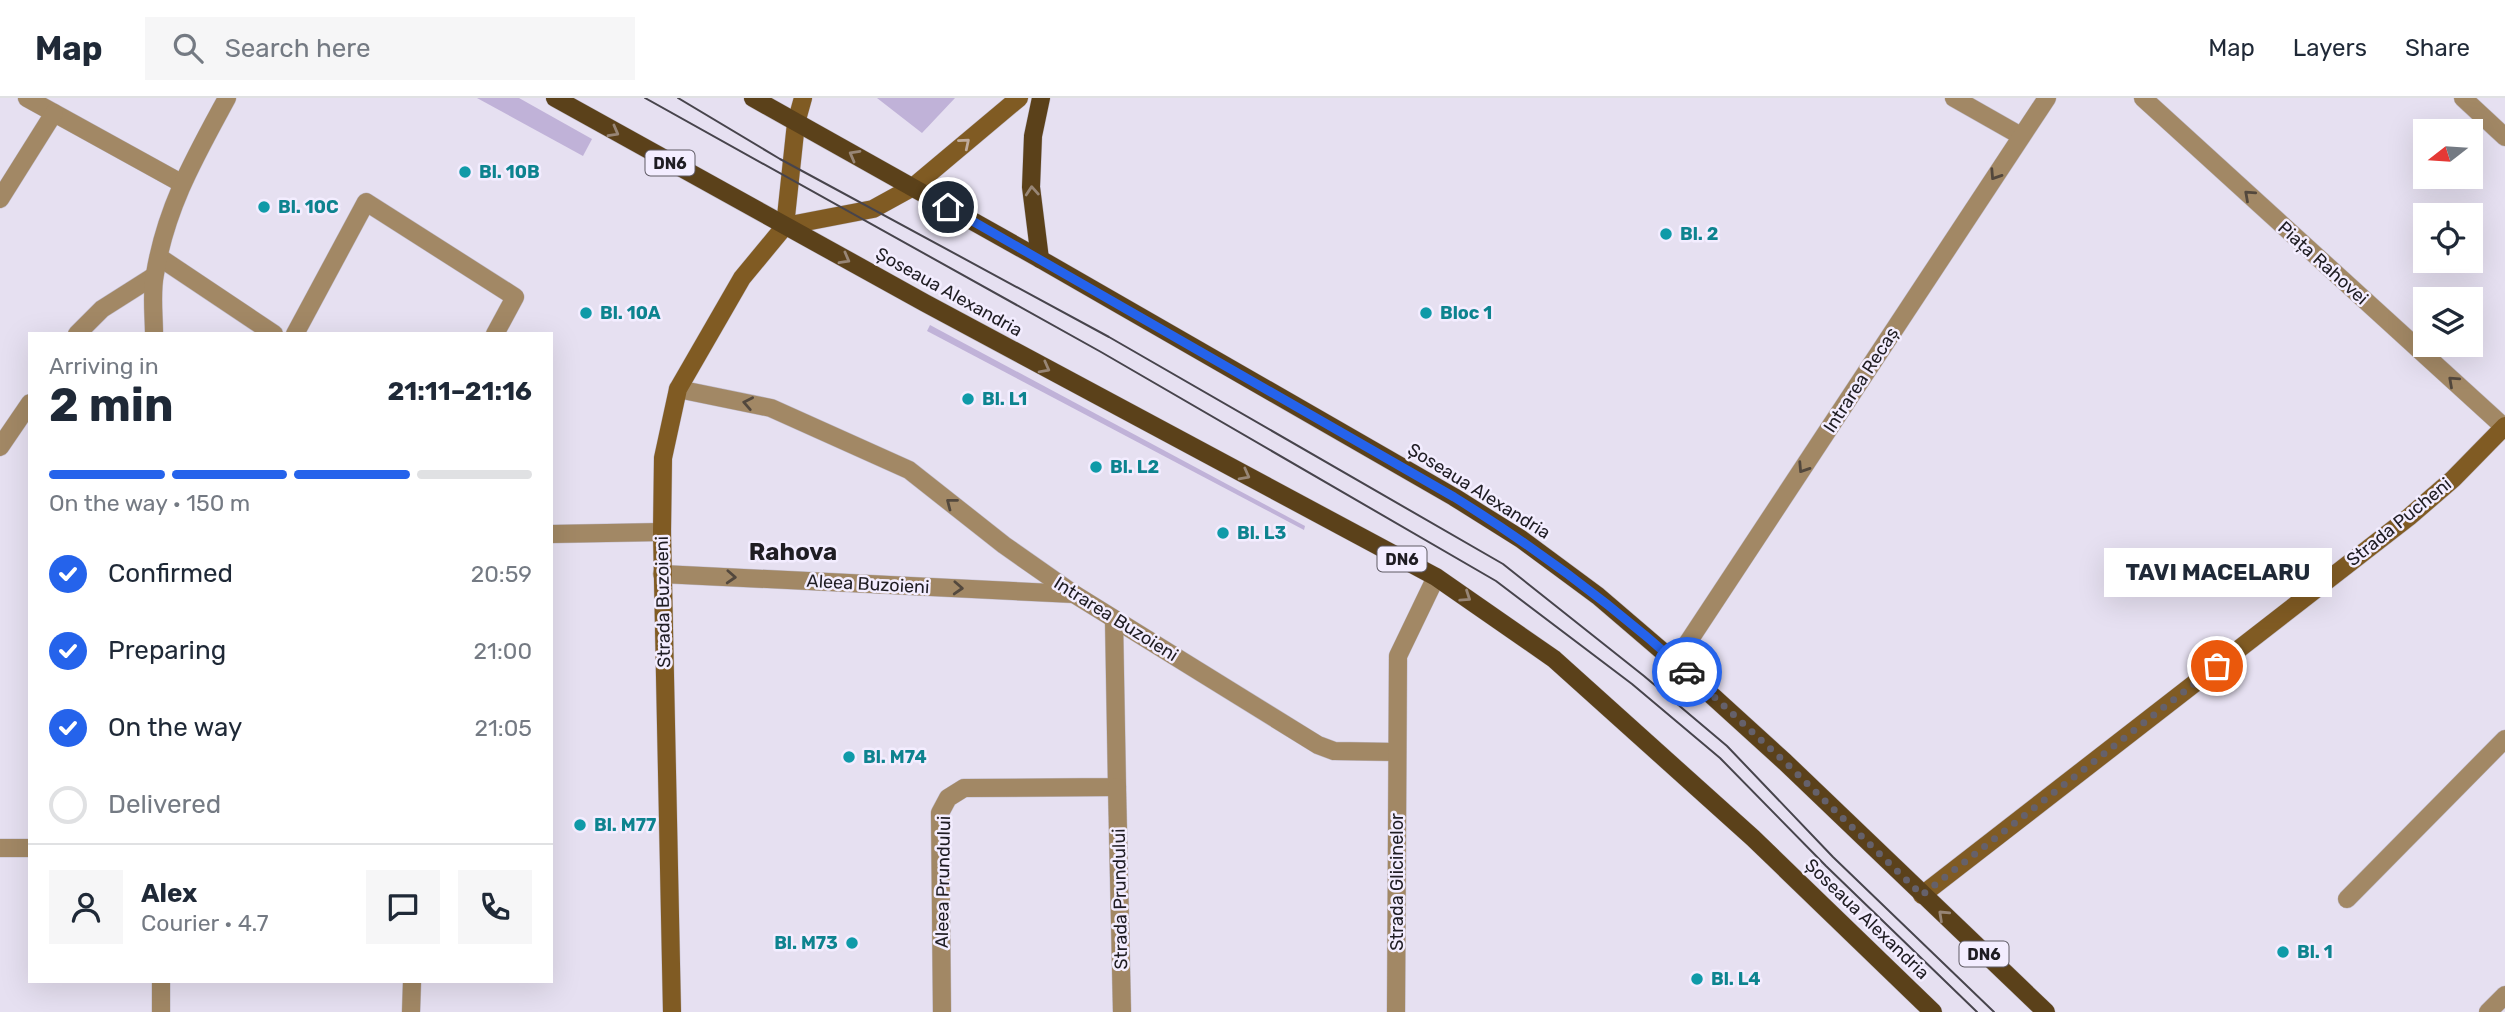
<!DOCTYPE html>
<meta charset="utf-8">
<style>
body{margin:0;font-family:Rubik,sans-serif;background:#f6f6f7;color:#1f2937;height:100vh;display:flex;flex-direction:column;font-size:26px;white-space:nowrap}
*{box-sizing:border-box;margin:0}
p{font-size:23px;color:#747a83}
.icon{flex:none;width:38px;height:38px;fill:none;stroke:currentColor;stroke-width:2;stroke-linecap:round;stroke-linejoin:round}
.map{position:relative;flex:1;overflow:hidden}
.drawer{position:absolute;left:28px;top:234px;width:525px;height:651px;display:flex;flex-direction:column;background:#fff;border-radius:0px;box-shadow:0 7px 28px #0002}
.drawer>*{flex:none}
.needle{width:46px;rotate:253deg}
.buttons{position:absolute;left:2413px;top:21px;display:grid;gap:14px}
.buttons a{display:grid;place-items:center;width:70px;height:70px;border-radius:0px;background:#fff;box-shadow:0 7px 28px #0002;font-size:35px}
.pin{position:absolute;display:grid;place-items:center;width:60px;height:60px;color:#fff;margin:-30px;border:4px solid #fff;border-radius:50%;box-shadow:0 2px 7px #0007}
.courier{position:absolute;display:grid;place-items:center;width:70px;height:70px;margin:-35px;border:5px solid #2563eb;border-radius:50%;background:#fff;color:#222;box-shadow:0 2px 9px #0007}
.bubble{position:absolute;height:49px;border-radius:0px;background:#fff;box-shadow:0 7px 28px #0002;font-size:23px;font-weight:700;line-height:49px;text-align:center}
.overview em{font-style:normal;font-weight:700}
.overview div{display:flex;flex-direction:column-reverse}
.overview{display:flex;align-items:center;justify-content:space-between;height:119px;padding:0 21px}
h1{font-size:46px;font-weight:700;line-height:52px}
.bar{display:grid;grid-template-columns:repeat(4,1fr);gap:10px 7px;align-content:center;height:84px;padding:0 21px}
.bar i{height:9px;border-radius:5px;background:#e0e1e3}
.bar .on{background:#2563eb}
.bar p{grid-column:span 4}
.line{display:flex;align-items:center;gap:18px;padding:0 21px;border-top:2px solid #e0e1e3}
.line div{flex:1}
.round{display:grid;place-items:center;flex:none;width:74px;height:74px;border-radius:0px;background:#f6f6f7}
ol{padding:0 21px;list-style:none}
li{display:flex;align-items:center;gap:21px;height:77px}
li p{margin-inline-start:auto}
li .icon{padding:7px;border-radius:50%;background:#2563eb;color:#fff;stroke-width:4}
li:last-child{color:#747a83}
li i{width:38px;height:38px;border:4px solid #e0e1e3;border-radius:50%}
header{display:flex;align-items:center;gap:42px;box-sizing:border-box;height:98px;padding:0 35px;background:#fff;border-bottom:2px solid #e0e1e3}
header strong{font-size:33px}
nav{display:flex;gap:38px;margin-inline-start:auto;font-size:24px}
.search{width:490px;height:63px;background:#f6f6f7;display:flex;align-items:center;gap:18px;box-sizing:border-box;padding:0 24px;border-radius:0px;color:#747a83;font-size:26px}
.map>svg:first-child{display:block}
.green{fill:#c0b2d8}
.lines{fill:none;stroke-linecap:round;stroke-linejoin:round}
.lane-casing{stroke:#c2bdcc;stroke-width:19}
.street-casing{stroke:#c2bdcc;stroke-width:19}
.secondary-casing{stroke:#c2bdcc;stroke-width:19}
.primary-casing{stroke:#c2bdcc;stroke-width:19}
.lane{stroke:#a28865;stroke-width:18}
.street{stroke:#a28865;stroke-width:18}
.secondary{stroke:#805b23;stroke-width:18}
.primary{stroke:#5b411a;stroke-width:18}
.tram{stroke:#47444c;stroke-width:2}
.oneway{stroke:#988676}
.oneway2{stroke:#bfab9c}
.oneway3{stroke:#53483d}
.done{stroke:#65616b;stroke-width:7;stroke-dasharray:0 12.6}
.route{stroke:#2563eb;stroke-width:9}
.culture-dot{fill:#0f9aa8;stroke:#f3edff;stroke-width:2.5}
.labels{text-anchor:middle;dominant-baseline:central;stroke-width:5;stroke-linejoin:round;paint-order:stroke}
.shield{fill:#f3edff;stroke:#5f5b65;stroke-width:2}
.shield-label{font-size:16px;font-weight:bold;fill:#1f1d23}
.culture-label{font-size:18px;font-weight:bold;fill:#0d838f;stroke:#f3edff;text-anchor:start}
.street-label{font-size:18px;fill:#1f1d23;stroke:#f3edff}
.district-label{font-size:24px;font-weight:bold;fill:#1f1d23;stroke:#f3edff}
</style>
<header>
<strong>Map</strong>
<div class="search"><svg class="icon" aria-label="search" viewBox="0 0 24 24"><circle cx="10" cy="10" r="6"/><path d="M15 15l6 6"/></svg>Search here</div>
<nav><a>Map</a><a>Layers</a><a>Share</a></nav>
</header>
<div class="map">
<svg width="2505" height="914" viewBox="0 0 2505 914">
<rect width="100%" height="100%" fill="#e6e0f1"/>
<g class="green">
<polygon points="477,0 519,0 592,41 583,58"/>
<polygon points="877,0 955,0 922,35"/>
<polygon points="930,227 1305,428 1304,432 927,233"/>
</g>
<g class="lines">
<g class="lane-casing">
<g id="lane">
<polyline points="2143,0 2504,329"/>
<polyline points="2463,0 2505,39"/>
<polyline points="678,291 771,310 909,372 1004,447 1074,496 1318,647 1334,653 1397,654"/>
<polyline points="2347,801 2505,641"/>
<polyline points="411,914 412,884"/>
<polyline points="942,914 940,715 948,700 964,690 1117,689 1114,521"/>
<polyline points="1396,914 1398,558 1436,479"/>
<polyline points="2488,914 2505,897"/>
</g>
</g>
<g class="street-casing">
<g id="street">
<polyline points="27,0 181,85"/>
<polyline points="1954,0 2021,38"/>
<polyline points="0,101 54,15"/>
<polyline points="159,159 274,236"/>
<polyline points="77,236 102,211 154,178"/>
<path d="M154,236c0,-19 -3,-41 1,-60 11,-67 40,-117 72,-176"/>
<polyline points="295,236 366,104 515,199 495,236"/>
<polyline points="0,349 30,305"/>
<polyline points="551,436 662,434"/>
<polyline points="662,476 1074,496"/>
<polyline points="1675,564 2047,0"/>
<polyline points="1117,689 1122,914"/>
<polyline points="0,750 30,750"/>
<polyline points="161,884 161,914"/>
</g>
</g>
<g class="secondary-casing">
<g id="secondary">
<polyline points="785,128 873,111 913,89 1019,0"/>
<polyline points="785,128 796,25 803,0"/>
<polyline points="1922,797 2409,419 2453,381 2505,328"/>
<polyline points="672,914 662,434 663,360 678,291 742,180 785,128"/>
</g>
</g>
<g class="primary-casing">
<g id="primary">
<polyline points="555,0 925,205 1436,479 1554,561 1753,740 1933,914"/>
<polyline points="753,0 1040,161 1454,399 1521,441 1598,498 1675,564 1785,664 2046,914"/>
<polyline points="1040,161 1031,89 1033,38 1041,0"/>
</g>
</g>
<use href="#lane" class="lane"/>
<use href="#street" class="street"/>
<use href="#secondary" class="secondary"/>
<use href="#primary" class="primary"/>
<g class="tram">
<polyline points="645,0 1101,254 1496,483 1632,586 1720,660 1826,768 1977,914"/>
<polyline points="678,0 780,61 1109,239 1503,466 1644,578 1727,648 1833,759 1994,914"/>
</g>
</g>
<defs><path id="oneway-chevron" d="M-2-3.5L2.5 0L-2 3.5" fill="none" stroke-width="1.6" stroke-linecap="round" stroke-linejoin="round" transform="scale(1.75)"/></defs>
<g class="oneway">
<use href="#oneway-chevron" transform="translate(614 34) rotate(29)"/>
<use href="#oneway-chevron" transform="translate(854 57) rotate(-151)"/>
<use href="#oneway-chevron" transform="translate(1032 93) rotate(-94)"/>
<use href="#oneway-chevron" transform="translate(845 161) rotate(29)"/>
<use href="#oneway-chevron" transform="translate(1045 270) rotate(28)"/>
<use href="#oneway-chevron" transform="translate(1245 377) rotate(28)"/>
<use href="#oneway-chevron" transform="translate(1466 499) rotate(34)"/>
<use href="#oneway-chevron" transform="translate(1943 817) rotate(-137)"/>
</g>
<use class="oneway2" href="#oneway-chevron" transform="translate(965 45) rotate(-40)"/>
<g class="oneway3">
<use href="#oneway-chevron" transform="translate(1995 77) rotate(123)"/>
<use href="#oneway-chevron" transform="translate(2249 97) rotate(-138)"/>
<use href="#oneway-chevron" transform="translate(2453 283) rotate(-138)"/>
<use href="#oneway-chevron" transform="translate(748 305) rotate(-169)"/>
<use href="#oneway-chevron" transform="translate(1803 370) rotate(123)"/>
<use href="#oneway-chevron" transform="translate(951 405) rotate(-142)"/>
<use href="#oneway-chevron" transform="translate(731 479) rotate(3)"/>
<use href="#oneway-chevron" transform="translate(958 490) rotate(3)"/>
</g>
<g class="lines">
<polyline class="done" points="1687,574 1785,664 1922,797 2217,568"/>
<path class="route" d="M948,109l506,290c84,52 160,109 233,175"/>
</g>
<g class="culture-dot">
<circle cx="465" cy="74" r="7"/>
<circle cx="264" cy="109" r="7"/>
<circle cx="1666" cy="136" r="7"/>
<circle cx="586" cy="215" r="7"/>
<circle cx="1426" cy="215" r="7"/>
<circle cx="968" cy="301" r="7"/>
<circle cx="1096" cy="369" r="7"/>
<circle cx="1223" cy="435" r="7"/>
<circle cx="849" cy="659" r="7"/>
<circle cx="580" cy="727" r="7"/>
<circle cx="852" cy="845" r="7"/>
<circle cx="2283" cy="854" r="7"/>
<circle cx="1697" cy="881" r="7"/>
</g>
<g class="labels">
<g class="shield">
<rect x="645.5" y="52.5" width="49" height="25" rx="5"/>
<rect x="1377.5" y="448.5" width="49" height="25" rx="5"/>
<rect x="1959.5" y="843.5" width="49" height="25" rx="5"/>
</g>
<g class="shield-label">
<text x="670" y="65">DN6</text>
<text x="1402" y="461">DN6</text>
<text x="1984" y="856">DN6</text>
</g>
<g class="culture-label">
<text x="479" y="74">Bl. 10B</text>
<text x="278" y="109">Bl. 10C</text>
<text x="1680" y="136">Bl. 2</text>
<text x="600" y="215">Bl. 10A</text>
<text x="1440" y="215">Bloc 1</text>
<text x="982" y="301">Bl. L1</text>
<text x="1110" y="369">Bl. L2</text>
<text x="1237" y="435">Bl. L3</text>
<text x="863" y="659">Bl. M74</text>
<text x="594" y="727">Bl. M77</text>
<text x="838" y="845" text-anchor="end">Bl. M73</text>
<text x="2297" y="854">Bl. 1</text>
<text x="1711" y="881">Bl. L4</text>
</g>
<g class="street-label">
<text transform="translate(2323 165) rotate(42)">Piața Rahovei</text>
<text transform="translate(949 194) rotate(29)">Șoseaua Alexandria</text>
<text transform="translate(1861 282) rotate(-57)">Intrarea Recaș</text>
<text transform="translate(1479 393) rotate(32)">Șoseaua Alexandria</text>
<text transform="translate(2399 424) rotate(-39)">Strada Pucheni</text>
<text transform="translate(868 486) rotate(3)">Aleea Buzoieni</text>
<text transform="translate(663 504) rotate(-91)">Strada Buzoieni</text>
<text transform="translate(1116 521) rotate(32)">Intrarea Buzoieni</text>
<text transform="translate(943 784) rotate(-89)">Aleea Prundului</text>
<text transform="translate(1397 784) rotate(-90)">Strada Glicinelor</text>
<text transform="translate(1120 801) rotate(-91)">Strada Prundului</text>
<text transform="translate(1867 821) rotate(44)">Șoseaua Alexandria</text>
</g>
<g class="district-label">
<text x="793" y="454">Rahova</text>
</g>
</g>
</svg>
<div class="buttons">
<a><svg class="needle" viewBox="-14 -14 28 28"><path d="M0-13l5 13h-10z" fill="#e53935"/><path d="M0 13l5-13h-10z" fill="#747a83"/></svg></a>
<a><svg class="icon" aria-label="locate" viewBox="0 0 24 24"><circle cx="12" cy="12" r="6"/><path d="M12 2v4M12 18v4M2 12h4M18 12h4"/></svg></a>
<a><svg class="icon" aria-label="layers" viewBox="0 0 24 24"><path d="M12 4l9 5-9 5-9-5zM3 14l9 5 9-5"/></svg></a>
</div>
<div class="pin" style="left:2217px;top:568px;background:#ea580c"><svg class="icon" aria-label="bag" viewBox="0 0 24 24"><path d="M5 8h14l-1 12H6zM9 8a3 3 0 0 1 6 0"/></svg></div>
<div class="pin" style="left:948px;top:109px;background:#1f2937"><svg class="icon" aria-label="home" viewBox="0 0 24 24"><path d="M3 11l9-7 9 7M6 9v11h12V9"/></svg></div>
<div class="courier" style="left:1687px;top:574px"><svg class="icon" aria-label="car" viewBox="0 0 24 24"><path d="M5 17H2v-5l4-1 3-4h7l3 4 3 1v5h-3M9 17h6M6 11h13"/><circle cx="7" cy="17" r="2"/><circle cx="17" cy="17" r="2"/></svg></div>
<div class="bubble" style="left:2104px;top:450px;width:228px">TAVI MACELARU</div>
<section class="drawer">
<div class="overview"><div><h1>2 min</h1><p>Arriving in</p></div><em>21:11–21:16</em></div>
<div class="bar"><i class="on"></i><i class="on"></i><i class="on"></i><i></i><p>On the way · 150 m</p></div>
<ol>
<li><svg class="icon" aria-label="check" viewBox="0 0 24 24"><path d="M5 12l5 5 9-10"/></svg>Confirmed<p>20:59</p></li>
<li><svg class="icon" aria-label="check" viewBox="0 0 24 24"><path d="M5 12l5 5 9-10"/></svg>Preparing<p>21:00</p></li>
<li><svg class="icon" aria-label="check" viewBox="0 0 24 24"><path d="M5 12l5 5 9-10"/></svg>On the way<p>21:05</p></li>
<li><i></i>Delivered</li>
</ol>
<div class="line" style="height:126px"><a class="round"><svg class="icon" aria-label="person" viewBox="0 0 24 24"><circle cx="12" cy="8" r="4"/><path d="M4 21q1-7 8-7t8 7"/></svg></a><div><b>Alex</b><p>Courier · 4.7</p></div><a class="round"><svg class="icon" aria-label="chat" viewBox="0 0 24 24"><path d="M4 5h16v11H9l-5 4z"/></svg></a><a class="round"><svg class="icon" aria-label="phone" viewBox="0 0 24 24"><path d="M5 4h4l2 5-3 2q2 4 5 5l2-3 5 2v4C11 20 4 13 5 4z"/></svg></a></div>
</section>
</div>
